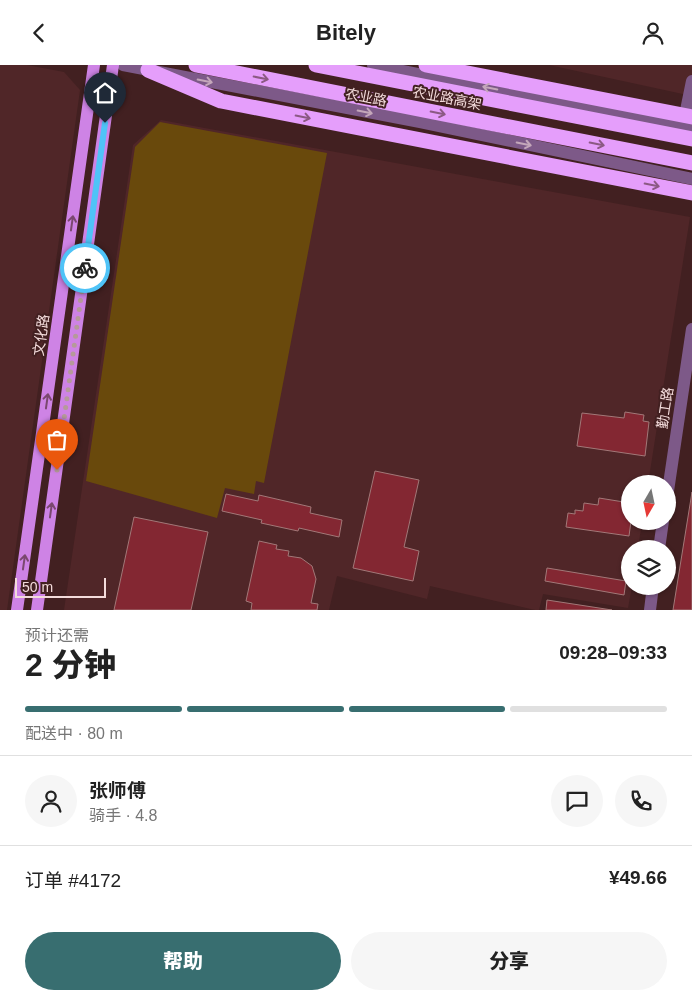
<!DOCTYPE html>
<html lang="zh">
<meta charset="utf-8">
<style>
body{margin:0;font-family:Arial,"Noto Sans SC",sans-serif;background:#f6f6f6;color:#222;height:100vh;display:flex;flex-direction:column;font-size:19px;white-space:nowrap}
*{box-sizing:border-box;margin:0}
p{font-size:16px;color:#767676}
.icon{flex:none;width:28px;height:28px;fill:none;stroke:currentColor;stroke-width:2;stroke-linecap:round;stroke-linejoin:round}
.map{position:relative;height:545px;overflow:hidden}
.sheet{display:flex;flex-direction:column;background:#fff;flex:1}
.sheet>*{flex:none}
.needle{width:32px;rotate:189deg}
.tools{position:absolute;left:621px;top:410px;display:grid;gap:10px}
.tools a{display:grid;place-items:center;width:55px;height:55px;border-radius:50%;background:#fff;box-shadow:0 1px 4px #0004;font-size:25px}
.scale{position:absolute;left:15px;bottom:12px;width:91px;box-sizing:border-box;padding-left:5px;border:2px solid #f3dbdb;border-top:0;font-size:14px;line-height:18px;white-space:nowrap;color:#f3dbdb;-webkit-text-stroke:4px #422021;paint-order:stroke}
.pin{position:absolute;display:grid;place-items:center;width:42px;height:42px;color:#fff;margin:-51px -21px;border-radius:50% 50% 50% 0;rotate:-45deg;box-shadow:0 0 5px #0007}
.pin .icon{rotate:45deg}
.courier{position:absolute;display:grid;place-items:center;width:50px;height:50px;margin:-25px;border:4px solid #4fc3f7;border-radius:50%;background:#fff;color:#222;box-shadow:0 1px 6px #0007}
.overview em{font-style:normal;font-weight:800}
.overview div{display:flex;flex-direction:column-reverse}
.overview{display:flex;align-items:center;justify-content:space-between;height:85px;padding:0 25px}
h1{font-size:32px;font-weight:800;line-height:38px}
.bar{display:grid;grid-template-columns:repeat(4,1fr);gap:8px 5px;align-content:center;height:60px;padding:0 25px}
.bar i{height:6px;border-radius:4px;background:#e0e0e0}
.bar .selected{background:#386e70}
.bar p{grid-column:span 4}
.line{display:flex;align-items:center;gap:12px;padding:0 25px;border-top:1px solid #e0e0e0}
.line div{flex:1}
.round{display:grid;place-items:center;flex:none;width:52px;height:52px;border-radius:26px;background:#f6f6f6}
.cta{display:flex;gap:10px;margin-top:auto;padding:10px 25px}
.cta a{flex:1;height:58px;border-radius:30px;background:#386e70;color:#fff;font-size:20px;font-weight:800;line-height:58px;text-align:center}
.cta a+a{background:#f6f6f6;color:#222}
header{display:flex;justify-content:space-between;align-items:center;height:65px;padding:0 25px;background:#fff;font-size:22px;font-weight:800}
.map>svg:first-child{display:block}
.built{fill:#502628}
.green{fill:#69490c}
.building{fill:#832732;stroke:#a27878}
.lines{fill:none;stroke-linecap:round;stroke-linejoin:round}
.minor{stroke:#7d5988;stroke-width:12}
.major{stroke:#ce83e5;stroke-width:12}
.highway{stroke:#e59efb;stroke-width:15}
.highway-bridge{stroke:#e59efb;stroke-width:15}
.oneway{stroke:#8b5983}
.oneway2{stroke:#c4a7ba}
.oneway3{stroke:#7a486f}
.done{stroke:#b59a9a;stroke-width:5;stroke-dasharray:0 9}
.route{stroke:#4fc3f7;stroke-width:6}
.labels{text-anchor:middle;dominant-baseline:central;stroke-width:4;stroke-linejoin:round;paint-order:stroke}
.street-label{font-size:14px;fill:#f3dbdb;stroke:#422021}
</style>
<header><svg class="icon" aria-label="back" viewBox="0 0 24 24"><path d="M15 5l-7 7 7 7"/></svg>Bitely<svg class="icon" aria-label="person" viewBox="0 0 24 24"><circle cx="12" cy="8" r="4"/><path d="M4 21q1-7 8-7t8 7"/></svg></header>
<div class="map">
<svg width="692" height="545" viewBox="0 0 692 545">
<rect width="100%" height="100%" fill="#422021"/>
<g class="built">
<polygon points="0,0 27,0 64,7 80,25 7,545 0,545"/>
<polygon points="549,0 692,0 692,31"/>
<polygon points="161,55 690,152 648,419 630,419 630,456 642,456 638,484 630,484 630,521 632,521 628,543 543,529 539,545 535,545 430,521 427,534 337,511 329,545 64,545 133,80"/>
</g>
<polygon class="green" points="160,57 327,88 264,418 256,416 254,429 225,423 217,453 86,416 135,82"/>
<g class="building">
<polygon points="625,347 644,350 643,356 649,357 645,391 577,381 582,348 624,353"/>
<polygon points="375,406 419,415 404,482 419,486 413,516 353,503"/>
<polygon points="692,427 692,545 673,545"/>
<polygon points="226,429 258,436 259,430 311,442 310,448 342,455 339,472 299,463 298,466 261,458 262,455 222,446"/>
<polygon points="599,433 630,438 631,456 629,471 566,462 568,448 575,449 575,445 583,446 584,438 598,440"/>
<polygon points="134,452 208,467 191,545 114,545"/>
<polygon points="259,476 277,480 276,484 289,486 288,491 301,493 312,501 316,514 311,538 318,539 317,545 251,545 252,538 246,536"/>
<polygon points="547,503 626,516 624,530 545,516"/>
<polygon points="547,535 612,545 546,545"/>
</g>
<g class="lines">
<g class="minor">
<polyline points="123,0 420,57 692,114"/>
<polyline points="373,0 692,64"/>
<polyline points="683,60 692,16"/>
<polyline points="668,426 692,264"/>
<polyline points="659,484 663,456"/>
<polyline points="650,545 653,521"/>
</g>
<g class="major">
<polyline points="17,545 94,0"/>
<polyline points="37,545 113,0"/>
</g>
<g class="highway">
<polyline points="196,0 692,98"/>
<polyline points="316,0 692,74"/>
<polyline points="148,5 221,36 692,128"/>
</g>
<polyline class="highway-bridge" points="426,0 692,52"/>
</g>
<defs><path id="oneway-shaft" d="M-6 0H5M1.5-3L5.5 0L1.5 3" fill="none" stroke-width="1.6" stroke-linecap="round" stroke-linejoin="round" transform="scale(1.25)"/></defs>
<g class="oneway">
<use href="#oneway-shaft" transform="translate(261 13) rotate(11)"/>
<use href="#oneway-shaft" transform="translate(438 48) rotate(11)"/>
<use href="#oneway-shaft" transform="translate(303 52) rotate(11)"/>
<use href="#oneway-shaft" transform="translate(597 79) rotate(11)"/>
<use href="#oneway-shaft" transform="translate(652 120) rotate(11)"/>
</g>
<g class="oneway2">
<use href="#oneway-shaft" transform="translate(205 16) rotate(11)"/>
<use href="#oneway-shaft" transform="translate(490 23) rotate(-169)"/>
<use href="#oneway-shaft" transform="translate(365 47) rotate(11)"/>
<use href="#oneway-shaft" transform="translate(524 79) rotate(12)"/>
</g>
<g class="oneway3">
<use href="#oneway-shaft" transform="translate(72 158) rotate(-82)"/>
<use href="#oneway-shaft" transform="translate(47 336) rotate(-82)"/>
<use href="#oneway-shaft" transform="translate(51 445) rotate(-82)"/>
<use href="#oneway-shaft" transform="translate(24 497) rotate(-82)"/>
</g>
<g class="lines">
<polyline class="done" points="57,405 85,203"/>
<polyline class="route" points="85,203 105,58"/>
</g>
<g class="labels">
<g class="street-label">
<text transform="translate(366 32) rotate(11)">农业路</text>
<text transform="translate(447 33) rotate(11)">农业路高架</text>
<text transform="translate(41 270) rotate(-82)">文化路</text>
<text transform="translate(665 343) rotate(-81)">勤工路</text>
</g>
</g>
</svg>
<div class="tools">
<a><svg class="needle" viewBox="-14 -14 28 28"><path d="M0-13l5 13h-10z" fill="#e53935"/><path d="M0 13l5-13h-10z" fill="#767676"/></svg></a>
<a><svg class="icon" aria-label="layers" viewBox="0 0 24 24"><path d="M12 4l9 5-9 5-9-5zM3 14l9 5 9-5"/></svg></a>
</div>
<div class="scale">50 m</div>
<div class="pin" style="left:57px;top:405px;background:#ea580c"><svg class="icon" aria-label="bag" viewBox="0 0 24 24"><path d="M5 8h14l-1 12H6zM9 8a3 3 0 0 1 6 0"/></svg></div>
<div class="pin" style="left:105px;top:58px;background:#1f2937"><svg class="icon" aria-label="home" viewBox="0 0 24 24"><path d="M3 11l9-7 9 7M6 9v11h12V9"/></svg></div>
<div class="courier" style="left:85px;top:203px"><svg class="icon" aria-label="bike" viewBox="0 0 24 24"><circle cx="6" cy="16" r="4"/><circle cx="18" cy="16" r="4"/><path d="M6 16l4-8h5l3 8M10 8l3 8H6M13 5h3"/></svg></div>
</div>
<section class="sheet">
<div class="overview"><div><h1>2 分钟</h1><p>预计还需</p></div><em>09:28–09:33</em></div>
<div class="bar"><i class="selected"></i><i class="selected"></i><i class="selected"></i><i></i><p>配送中 · 80 m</p></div>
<div class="line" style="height:90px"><a class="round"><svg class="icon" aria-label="person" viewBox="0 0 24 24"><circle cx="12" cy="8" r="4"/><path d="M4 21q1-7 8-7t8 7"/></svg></a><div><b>张师傅</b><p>骑手 · 4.8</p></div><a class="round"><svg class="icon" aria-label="chat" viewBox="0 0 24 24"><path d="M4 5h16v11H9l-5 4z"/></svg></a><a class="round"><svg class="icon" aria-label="phone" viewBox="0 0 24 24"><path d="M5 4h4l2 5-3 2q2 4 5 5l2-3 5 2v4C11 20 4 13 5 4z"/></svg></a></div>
<div class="line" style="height:65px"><div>订单 #4172</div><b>¥49.66</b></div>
<div class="cta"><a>帮助</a><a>分享</a></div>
</section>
